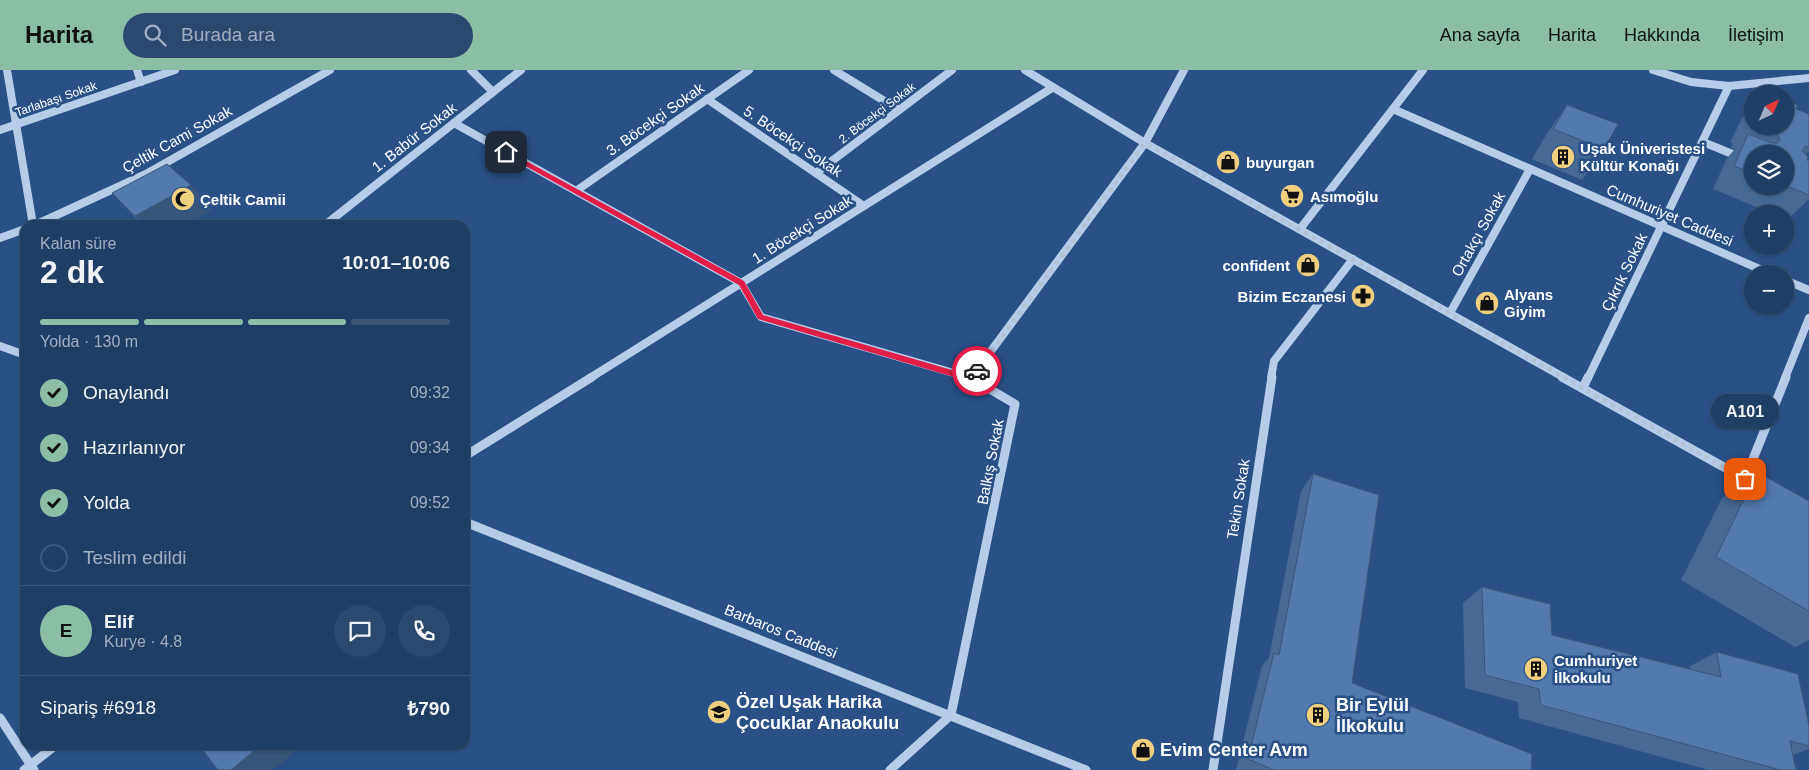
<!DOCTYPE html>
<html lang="tr">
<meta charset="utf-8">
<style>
body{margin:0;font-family:Arial,sans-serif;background:#2d486e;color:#f1f3f6;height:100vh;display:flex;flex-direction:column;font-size:19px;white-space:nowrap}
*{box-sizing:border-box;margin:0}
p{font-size:16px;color:#a2aebf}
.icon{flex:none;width:28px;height:28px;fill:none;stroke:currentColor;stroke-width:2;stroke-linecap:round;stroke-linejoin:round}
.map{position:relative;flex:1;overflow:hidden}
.drawer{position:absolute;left:20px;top:150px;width:450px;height:530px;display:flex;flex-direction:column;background:#203d65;border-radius:15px;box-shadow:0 1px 4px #0004,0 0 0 1px #3d5679}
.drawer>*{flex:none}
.needle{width:32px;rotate:44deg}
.fabs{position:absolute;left:1744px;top:15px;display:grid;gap:10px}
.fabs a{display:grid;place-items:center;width:50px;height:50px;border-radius:50%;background:#203d65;box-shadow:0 1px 4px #0004,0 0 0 1px #3d5679;font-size:25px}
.pin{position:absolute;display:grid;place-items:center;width:42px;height:42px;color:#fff;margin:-21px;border-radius:10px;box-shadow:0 2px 8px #0006}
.courier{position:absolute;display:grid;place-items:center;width:50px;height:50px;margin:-25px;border:4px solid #e11d48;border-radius:50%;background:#fff;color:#222;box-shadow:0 1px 6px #0007}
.bubble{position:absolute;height:35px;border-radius:18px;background:#203d65;box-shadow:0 1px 4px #0004,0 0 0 1px #3d5679;font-size:16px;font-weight:800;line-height:35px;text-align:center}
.overview em{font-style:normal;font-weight:800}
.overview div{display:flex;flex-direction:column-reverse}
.overview{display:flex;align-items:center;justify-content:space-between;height:85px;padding:0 20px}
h1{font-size:32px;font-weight:800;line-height:38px}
.bar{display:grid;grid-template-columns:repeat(4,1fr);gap:8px 5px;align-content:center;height:60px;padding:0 20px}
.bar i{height:6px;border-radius:4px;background:#3d5679}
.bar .selected{background:#8abfa5}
.bar p{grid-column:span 4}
.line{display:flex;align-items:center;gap:12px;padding:0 20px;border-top:1px solid #3d5679}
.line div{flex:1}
.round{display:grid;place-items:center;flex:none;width:52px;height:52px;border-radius:26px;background:#2d486e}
ol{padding:0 20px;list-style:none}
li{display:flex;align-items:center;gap:15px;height:55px}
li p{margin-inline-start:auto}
li .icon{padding:5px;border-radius:50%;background:#8abfa5;color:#111;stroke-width:4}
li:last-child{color:#a2aebf}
li i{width:28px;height:28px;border:2px solid #3d5679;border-radius:50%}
header{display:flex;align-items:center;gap:30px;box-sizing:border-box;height:70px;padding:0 25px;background:#8abfa5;color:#111}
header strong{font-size:24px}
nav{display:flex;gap:28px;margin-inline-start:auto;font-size:18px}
.search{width:350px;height:45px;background:#2d486e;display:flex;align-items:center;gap:12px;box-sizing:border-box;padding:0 18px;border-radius:28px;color:#a2aebf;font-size:19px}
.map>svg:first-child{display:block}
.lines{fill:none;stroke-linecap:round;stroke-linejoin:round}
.minor-far1{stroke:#b6cce8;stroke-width:8}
.minor{stroke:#b6cce8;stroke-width:9}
.wall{fill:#476996;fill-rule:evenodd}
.shaded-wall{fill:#3a557a}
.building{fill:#537aae;stroke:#3a557a}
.route{fill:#e11d48}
.done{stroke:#b4c2d5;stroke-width:5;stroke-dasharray:0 9}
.labels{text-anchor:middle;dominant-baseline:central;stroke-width:5;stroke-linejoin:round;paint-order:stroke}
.far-street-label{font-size:12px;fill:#fff;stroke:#2a5187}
.street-label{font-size:15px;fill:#fff;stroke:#2a5187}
.poi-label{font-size:15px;font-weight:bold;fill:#fff;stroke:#2a5187;text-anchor:start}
.near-poi-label{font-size:18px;font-weight:bold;fill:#fff;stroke:#2a5187;text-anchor:start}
</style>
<header>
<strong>Harita</strong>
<div class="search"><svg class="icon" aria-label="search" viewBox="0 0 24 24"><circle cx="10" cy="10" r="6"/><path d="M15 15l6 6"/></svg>Burada ara</div>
<nav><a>Ana sayfa</a><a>Harita</a><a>Hakkında</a><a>İletişim</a></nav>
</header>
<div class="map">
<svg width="1809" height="700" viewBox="0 0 1809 700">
<rect width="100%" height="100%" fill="#2a5187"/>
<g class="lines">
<g class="minor-far1">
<polyline points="7,0 33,155"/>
<polyline points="137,0 141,12"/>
<polyline points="471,0 493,22"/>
<polyline points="834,0 899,40"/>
<polyline points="1025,0 1145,73 1565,308"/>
<polyline points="1653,0 1691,12 1729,16 1809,8"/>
<polyline points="707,29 864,136"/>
<polyline points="1393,39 1771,204"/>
<polyline points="454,53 741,213 761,247 971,308"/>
<polyline points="0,60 175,0"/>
<polyline points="1703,72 1752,92"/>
<polyline points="816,103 952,0"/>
<polyline points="576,121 749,0"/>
<polyline points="35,155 146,104 330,0"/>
<polyline points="325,155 521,0"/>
<polyline points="1300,159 1423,0"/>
<polyline points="0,168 25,159"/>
<polyline points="1785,210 1809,220"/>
<polyline points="1450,243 1530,99"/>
<polyline points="0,276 25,285"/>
<polyline points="590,308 1052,18"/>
<polyline points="971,308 1145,73 1184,0"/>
<polyline points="1271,308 1274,291 1353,189"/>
<polyline points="1588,308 1729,16"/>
<polyline points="1785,308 1809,248"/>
</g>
<g class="minor">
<polyline points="966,307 971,308"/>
<polyline points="1562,307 1756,415"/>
<polyline points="1583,318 1588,307"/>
<polyline points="465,386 592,307"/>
<polyline points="1745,409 1786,307"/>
<polyline points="465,452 1086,700"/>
<polyline points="0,648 34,700"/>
<polyline points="24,700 56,675"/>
<polyline points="890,700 951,645 1015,334 971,308 972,307"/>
<polyline points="1213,700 1272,307"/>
</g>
</g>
<g class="wall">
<polygon points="1567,35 1604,79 1582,110 1532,89 1546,65"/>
<path d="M1752,35v21h33l11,-17 13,5v37l-3,3 1,6 2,1v38l-21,20 -3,-1v-4h-12l-60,-25 14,-31 8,-9 -4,-1 2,-5 -3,-1 13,-25zM1752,84h33v32h-33z"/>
<polygon points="191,115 211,140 184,155 142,155 112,123"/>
<polygon points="1757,402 1809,431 1809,570 1795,577 1681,510 1722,428"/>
<polygon points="1313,404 1352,613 1531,700 1236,700 1262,596 1269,588 1301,421"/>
<polygon points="1482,517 1552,565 1690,599 1690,596 1717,582 1809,656 1809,679 1793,685 1796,700 1709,700 1519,648 1518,632 1465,618 1463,533"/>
</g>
<g class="shaded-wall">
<polygon points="191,115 211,140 184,155 144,155 135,146"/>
<polygon points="261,675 303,675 273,700 231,700"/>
</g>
<g class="building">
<polygon points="1785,30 1798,35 1796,39 1809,44 1809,77 1805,76 1802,81 1808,87 1807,90 1809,91 1809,125 1785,115 1785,84 1752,84 1752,103 1734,96 1748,64 1772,73 1777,73 1780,70 1777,63 1760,56 1785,56"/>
<polygon points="1567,35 1618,54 1604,79 1553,59"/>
<polygon points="167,94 191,115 135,146 112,123"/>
<polygon points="1757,402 1809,431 1809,541 1716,487"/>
<polygon points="1313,404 1379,425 1352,613 1532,684 1531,700 1274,700 1248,689 1274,583 1279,585"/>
<polygon points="1482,517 1550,534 1552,565 1721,607 1717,582 1798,604 1809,656 1809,676 1790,671 1796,700 1781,700 1541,635 1539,619 1485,605"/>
<polygon points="199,675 261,675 231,700 218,700"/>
</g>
<polygon class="route" points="504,81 508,81 744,211 763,245 969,305 974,298 980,298 981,301 971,312 758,249 739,215 504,84"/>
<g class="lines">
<polyline class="done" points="977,301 1145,73 1745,409"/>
</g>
<defs>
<g id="building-disc" transform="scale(1.25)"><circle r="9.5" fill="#eed07e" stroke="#2a5187"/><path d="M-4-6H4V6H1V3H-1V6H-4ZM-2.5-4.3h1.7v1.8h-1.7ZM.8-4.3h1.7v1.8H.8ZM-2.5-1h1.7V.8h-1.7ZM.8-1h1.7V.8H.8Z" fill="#111"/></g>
<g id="shop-disc" transform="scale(1.25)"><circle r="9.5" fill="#eed07e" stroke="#2a5187"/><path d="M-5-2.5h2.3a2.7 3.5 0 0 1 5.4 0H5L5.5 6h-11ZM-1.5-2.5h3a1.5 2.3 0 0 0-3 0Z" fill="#111"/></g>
<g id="supermarket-disc" transform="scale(1.25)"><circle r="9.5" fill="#eed07e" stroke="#2a5187"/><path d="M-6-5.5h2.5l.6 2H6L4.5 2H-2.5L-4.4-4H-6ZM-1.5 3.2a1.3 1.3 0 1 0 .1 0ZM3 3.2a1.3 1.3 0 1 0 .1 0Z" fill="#111"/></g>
<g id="mosque-disc" transform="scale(1.25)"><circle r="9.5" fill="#eed07e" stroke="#2a5187"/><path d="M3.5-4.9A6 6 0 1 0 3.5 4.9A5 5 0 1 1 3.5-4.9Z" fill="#111"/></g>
<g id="pharmacy-disc" transform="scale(1.25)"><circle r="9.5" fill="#eed07e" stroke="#2a5187"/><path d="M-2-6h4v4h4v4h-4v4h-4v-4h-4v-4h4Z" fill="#111"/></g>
<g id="school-disc" transform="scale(1.25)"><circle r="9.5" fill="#eed07e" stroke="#2a5187"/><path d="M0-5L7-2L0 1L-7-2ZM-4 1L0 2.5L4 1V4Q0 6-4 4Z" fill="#111"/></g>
</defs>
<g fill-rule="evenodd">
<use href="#building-disc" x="1563" y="87"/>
<use href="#shop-disc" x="1228" y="92"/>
<use href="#supermarket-disc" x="1292" y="126"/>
<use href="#mosque-disc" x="183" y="129"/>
<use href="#shop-disc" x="1308" y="195"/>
<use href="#pharmacy-disc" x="1363" y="226"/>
<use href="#shop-disc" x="1487" y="233"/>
<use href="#building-disc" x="1536" y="599"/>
<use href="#school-disc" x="719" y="642"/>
<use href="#building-disc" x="1318" y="645"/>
<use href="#shop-disc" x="1143" y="680"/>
</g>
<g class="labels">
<g class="far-street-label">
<text transform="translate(56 29) rotate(-19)">Tarlabaşı Sokak</text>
<text transform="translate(877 43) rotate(-37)">2. Böcekçi Sokak</text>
</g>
<g class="street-label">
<text transform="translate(655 49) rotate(-35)">3. Böcekçi Sokak</text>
<text transform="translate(414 67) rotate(-38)">1. Babür Sokak</text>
<text transform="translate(177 69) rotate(-29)">Çeltik Cami Sokak</text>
<text transform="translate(793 71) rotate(34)">5. Böcekçi Sokak</text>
<text transform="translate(1670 145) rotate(23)">Cumhuriyet Caddesi</text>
<text transform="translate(802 159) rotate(-32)">1. Böcekçi Sokak</text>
<text transform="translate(1478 164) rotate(-61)">Ortakçı Sokak</text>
<text transform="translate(1624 202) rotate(-64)">Çıkrık Sokak</text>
<text transform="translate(990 392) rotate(-79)">Balkış Sokak</text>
<text transform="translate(1238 429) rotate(-81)">Tekin Sokak</text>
<text transform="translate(781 561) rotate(22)">Barbaros Caddesi</text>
</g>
<g class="poi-label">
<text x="1580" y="78">Uşak Üniveristesi<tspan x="1580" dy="17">Kültür Konağı</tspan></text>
<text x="1246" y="92">buyurgan</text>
<text x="1310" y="126">Asımoğlu</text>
<text x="200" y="129">Çeltik Camii</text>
<text x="1290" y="195" text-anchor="end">confident</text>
<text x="1504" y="224">Alyans<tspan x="1504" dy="17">Giyim</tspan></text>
<text x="1346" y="226" text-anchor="end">Bizim Eczanesi</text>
<text x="1554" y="590">Cumhuriyet<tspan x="1554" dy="17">İlkokulu</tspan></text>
</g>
<g class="near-poi-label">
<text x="736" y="632">Özel Uşak Harika<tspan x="736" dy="21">Çocuklar Anaokulu</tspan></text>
<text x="1336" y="635">Bir Eylül<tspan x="1336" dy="21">İlkokulu</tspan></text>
<text x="1160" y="680">Evim Center Avm</text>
</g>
</g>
</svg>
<div class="fabs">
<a><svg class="needle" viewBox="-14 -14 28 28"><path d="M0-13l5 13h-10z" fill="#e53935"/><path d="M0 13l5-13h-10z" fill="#a2aebf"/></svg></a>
<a><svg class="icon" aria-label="layers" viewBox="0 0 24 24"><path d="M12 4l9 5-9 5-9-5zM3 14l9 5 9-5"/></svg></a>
<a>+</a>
<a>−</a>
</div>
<div class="pin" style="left:1745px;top:409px;background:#ea580c"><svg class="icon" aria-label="bag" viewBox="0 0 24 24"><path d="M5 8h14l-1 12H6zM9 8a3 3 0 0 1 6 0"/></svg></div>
<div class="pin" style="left:506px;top:82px;background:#1f2937"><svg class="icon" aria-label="home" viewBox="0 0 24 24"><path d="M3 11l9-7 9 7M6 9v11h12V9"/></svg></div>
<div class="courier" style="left:977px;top:301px"><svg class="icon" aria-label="car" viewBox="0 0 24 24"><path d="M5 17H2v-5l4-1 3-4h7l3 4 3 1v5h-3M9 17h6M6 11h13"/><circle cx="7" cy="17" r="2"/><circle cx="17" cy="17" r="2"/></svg></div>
<div class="bubble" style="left:1711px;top:324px;width:68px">A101</div>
<section class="drawer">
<div class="overview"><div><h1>2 dk</h1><p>Kalan süre</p></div><em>10:01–10:06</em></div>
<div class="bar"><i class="selected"></i><i class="selected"></i><i class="selected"></i><i></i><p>Yolda · 130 m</p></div>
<ol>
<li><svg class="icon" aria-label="check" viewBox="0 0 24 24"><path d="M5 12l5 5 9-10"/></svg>Onaylandı<p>09:32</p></li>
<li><svg class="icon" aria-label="check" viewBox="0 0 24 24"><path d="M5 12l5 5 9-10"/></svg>Hazırlanıyor<p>09:34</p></li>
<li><svg class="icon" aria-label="check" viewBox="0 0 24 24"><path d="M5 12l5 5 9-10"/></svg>Yolda<p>09:52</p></li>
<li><i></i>Teslim edildi</li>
</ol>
<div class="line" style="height:90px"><b class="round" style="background:#8abfa5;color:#111">E</b><div><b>Elif</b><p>Kurye · 4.8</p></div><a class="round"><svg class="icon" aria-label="chat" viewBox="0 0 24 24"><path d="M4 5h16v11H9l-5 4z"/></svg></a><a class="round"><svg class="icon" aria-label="phone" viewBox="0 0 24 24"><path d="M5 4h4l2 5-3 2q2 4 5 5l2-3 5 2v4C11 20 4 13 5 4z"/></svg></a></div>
<div class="line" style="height:65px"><div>Sipariş #6918</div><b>₺790</b></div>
</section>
</div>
